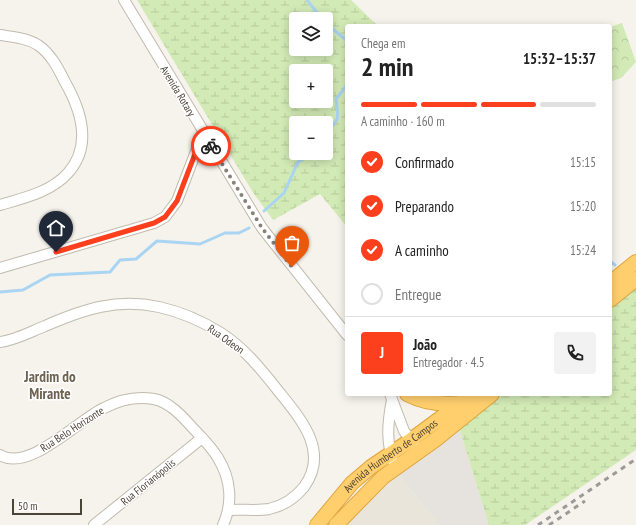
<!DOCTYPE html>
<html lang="pt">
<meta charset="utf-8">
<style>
body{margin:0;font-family:"PT Sans Narrow",sans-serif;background:#f2f2f2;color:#222;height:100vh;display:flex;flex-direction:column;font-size:15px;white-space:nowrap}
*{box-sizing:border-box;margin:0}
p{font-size:13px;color:#767676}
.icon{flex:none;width:22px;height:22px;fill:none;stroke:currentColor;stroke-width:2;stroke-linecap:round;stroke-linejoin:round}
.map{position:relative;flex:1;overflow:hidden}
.details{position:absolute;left:345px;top:24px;width:267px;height:372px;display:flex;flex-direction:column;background:#fff;border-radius:4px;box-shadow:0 2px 10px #0003}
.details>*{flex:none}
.buttons{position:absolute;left:289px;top:12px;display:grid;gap:8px}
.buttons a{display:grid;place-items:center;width:44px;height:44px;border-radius:4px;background:#fff;box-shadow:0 2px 10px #0003;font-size:20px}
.scale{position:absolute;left:12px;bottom:10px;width:70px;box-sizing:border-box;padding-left:4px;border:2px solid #4b4439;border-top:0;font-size:11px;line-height:14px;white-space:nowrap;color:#4b4439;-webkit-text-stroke:3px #fff;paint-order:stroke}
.pin{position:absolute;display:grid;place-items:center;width:34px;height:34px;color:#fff;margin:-41px -17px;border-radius:50% 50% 50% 0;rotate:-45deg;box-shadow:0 0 4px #0007}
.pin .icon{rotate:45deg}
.courier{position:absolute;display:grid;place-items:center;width:40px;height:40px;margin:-20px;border:3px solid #fc3f1d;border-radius:50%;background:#fff;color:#222;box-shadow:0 1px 5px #0007}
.head em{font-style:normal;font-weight:600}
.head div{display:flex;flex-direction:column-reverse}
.head{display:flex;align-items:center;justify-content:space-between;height:68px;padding:0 16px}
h1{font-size:26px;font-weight:600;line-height:30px}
.bar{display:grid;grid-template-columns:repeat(4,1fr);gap:6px 4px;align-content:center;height:48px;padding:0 16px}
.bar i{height:5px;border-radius:3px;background:#e0e0e0}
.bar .current{background:#fc3f1d}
.bar p{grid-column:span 4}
.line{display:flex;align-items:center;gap:10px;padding:0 16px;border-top:1px solid #e0e0e0}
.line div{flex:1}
.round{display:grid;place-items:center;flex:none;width:42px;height:42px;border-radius:4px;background:#f2f2f2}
ol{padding:0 16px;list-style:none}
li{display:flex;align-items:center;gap:12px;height:44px}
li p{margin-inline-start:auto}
li .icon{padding:4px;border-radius:50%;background:#fc3f1d;color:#fff;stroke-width:4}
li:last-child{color:#767676}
li i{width:22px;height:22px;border:2px solid #e0e0e0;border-radius:50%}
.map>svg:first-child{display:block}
.residential{fill:#eae5da}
.industrial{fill:#e6e2dd}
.forest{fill:url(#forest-crowns)}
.wetland{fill:url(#wetland-marsh);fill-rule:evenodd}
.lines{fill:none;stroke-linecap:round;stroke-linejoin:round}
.stream{stroke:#a9d4f2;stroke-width:3}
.minor-casing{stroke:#c2bbae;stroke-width:12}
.highway-casing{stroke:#e0a43c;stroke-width:16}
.minor{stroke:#fff;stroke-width:10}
.highway{stroke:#ffcf6e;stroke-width:14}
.rail{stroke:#9a9a9a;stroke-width:3;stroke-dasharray:5 5;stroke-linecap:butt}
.done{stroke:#878178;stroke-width:4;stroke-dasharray:0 7.2}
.route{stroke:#fc3f1d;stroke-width:5}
.labels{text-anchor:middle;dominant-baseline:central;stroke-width:3;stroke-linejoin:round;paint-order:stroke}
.street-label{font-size:11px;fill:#4b4439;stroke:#fff}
.district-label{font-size:15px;font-weight:bold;fill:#6e6250;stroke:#fff}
</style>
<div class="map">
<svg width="636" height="525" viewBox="0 0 636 525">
<defs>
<pattern id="forest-crowns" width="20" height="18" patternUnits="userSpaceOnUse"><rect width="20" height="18" fill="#d2eab5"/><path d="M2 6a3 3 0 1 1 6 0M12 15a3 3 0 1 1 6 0" fill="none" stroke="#b6ca9c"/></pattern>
<pattern id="wetland-marsh" width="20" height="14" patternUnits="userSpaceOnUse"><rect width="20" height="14" fill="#d2eab5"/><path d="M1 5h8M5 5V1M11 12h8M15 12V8" fill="none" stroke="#b6ca9c"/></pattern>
</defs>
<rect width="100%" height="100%" fill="#f6f3ec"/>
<polygon class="residential" points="398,474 440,525 342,525 375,492"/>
<polygon class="industrial" points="459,428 489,525 440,525 398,474"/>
<polygon class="forest" points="622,23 636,62 621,78 610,82 610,27"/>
<g class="wetland">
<path d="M137,0h214l27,26h-31v201l-27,-33 -47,26 -19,-26zM296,19h30v30h-30zM296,71h30v30h-30zM296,123h30v30h-30z"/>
<polygon points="636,286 636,450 525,525 489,525 459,428 501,394 610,394 610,306"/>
</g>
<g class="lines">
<g class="stream">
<polyline points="307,0 322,19"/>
<polyline points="326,23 347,41"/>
<path d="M326,131c15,-10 12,-16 10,-32l11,-14"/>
<polyline points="264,211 284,193 298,162 315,153"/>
<polyline points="610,261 615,265"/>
<polyline points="0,292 23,290 50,275 110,272 120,260 136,259 157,241 200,244 225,233 239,233 249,228"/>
</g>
<g class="minor-casing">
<g id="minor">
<polyline points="124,0 262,228 347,335"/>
<path d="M0,35c13,2 27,3 38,10 13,9 20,23 27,37 16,28 28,63 3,91 -17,19 -44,25 -68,32"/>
<polyline points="0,268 154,223 165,217 177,201 203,133"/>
<path d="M0,342c16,-2 30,-10 45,-16 39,-17 72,-28 114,-19 22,5 43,14 62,26 22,14 39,35 55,55 22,28 55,62 28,99 -9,11 -21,19 -35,22 -12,2 -27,0 -40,1"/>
<polyline points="390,394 404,431 415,445"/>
<path d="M392,400c-5,25 -6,44 3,67"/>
<path d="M0,455c29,18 79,-36 104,-47 15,-8 33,-12 50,-9 15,3 27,16 37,27 9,10 20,20 27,32 13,21 15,45 5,67"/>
<polyline points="94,525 202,438"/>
</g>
</g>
<g class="highway-casing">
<g id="highway">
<polyline points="610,283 636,262"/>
<polyline points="610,300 636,279"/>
<path d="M407,394c17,9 35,11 54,9"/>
<path id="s1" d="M317,525l35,-42 19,-16 40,-27 62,-46"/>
<polyline points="336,525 383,477 435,440 492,394"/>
</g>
</g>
<use href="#minor" class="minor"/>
<use href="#highway" class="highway"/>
<g class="rail">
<polyline points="538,525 636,459"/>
<polyline points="549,525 585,501"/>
</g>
</g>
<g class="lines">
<polyline class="done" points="211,146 262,228 292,267"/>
<polyline class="route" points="56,252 154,223 165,217 177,201 203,133 211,146"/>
</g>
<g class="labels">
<g class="street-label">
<text transform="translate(178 91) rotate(59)">Avenida Rotary</text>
<text transform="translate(226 339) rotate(35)">Rua Odeon</text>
<text transform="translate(72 429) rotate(-33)">Rua Belo Horizonte</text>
<text stroke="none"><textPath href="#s1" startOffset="102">Avenida Humberto de Campos</textPath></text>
<text transform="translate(148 482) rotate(-39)">Rua Florianópolis</text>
</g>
<g class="district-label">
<text x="50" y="376">Jardim do<tspan x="50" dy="17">Mirante</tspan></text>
</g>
</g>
</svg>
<div class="buttons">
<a><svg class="icon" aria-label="layers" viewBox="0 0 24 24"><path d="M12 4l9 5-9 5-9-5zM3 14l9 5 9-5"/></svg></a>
<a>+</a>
<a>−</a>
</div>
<div class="scale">50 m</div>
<div class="pin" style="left:292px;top:267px;background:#ea580c"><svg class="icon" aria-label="bag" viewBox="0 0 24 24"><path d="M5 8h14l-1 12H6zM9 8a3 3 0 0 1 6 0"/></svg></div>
<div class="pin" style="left:56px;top:252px;background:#1f2937"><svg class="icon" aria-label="home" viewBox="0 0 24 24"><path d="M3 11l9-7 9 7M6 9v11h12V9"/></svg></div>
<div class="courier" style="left:211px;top:146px"><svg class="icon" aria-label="bike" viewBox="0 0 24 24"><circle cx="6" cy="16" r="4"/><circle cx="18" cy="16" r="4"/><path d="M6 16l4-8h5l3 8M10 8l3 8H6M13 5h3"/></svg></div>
<section class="details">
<div class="head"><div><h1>2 min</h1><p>Chega em</p></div><em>15:32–15:37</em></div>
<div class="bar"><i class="current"></i><i class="current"></i><i class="current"></i><i></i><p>A caminho · 160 m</p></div>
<ol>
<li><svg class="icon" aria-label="check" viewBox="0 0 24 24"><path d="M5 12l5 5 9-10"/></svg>Confirmado<p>15:15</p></li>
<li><svg class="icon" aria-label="check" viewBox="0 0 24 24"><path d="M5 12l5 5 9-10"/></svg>Preparando<p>15:20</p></li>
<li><svg class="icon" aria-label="check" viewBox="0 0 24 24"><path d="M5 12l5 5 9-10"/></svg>A caminho<p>15:24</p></li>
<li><i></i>Entregue</li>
</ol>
<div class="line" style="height:72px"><b class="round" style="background:#fc3f1d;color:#fff">J</b><div><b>João</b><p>Entregador · 4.5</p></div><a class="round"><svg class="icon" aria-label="phone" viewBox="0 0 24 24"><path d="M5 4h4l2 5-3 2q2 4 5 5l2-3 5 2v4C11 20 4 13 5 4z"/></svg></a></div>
</section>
</div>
